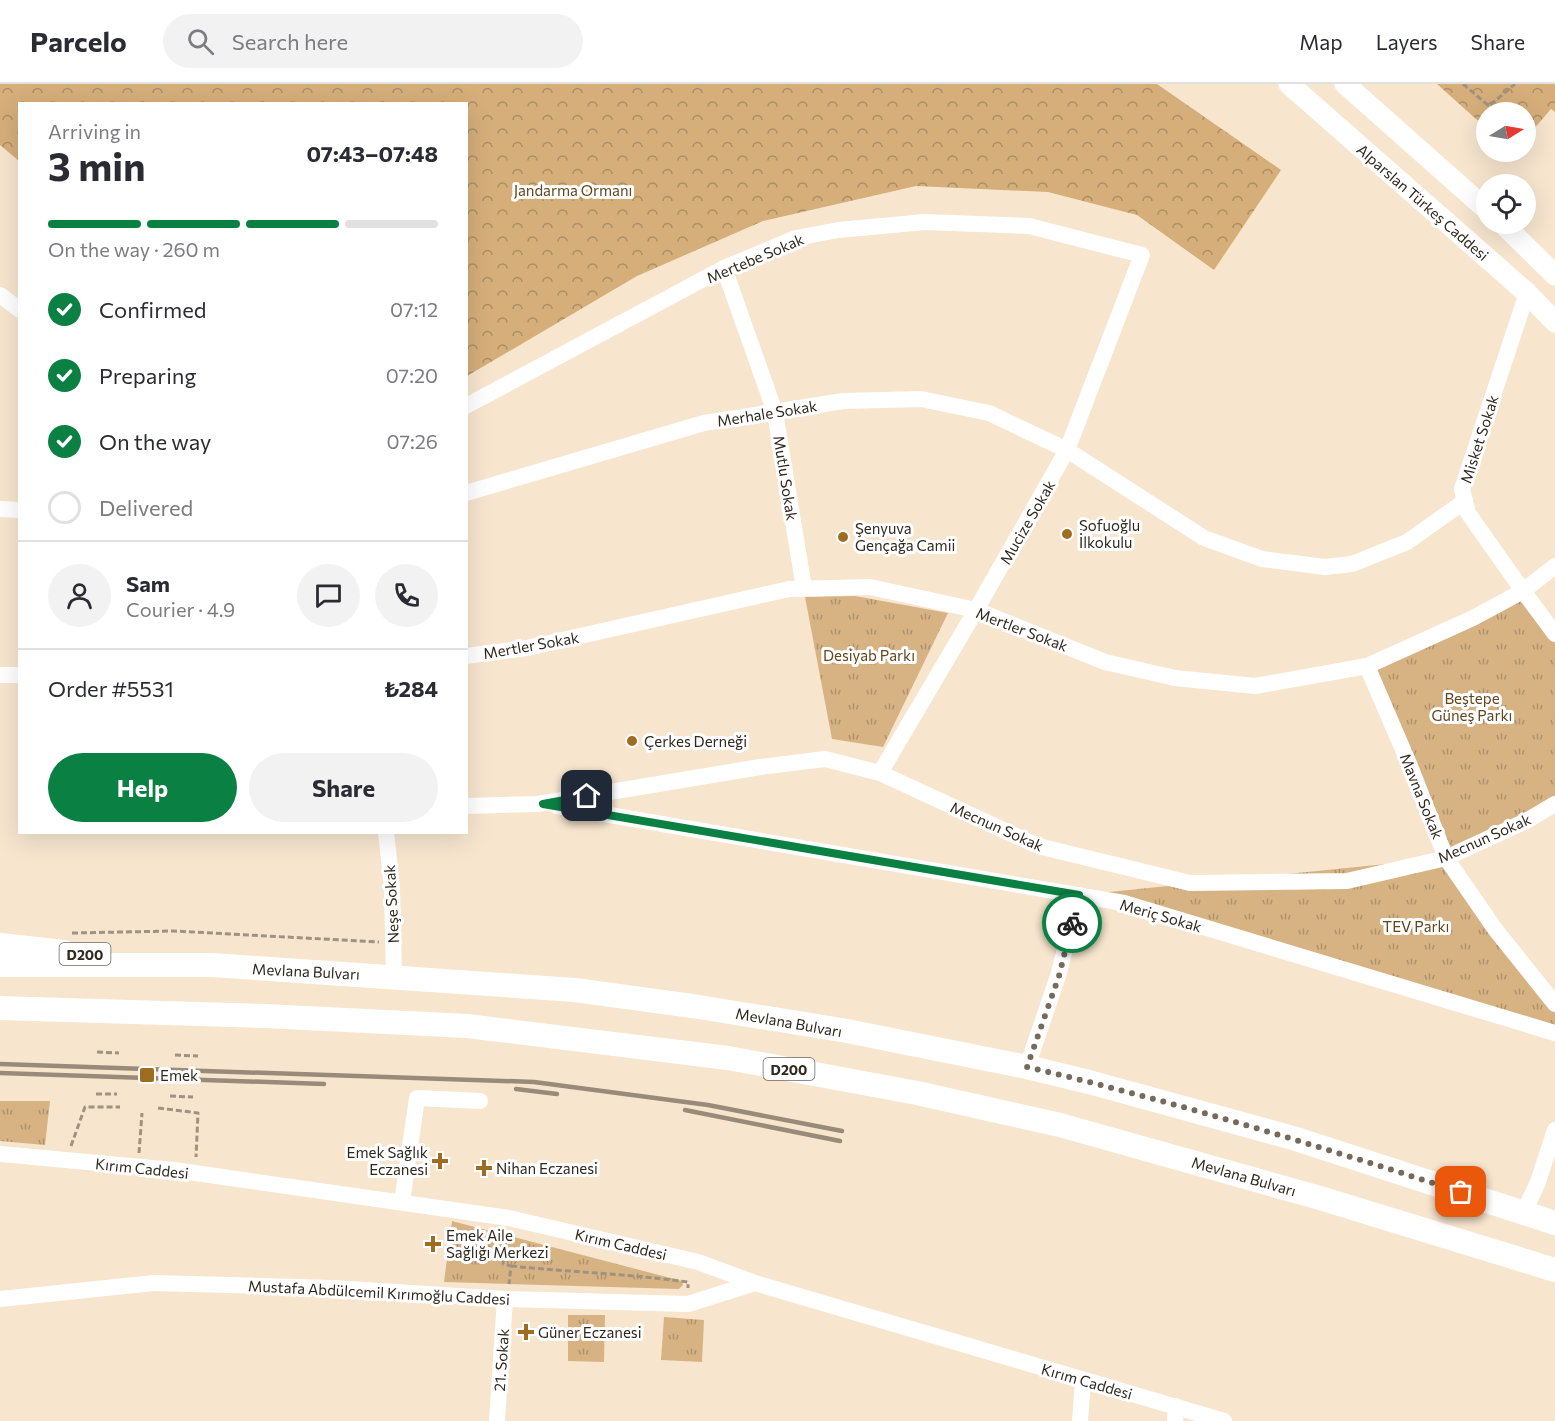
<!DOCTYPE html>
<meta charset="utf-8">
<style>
body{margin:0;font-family:Commissioner,sans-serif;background:#f2f2f3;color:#2b2b33;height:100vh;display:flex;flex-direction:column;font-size:22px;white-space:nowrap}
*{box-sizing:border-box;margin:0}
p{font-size:20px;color:#7c7c81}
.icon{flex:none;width:33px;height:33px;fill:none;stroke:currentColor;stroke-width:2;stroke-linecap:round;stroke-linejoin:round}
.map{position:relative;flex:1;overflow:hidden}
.panel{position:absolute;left:18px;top:18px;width:450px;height:732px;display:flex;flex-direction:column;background:#fff;border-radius:0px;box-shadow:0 6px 24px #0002}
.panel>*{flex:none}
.needle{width:39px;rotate:79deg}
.tools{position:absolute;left:1476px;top:18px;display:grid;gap:12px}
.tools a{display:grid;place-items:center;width:60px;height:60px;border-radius:50%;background:#fff;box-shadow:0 6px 24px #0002;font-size:30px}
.pin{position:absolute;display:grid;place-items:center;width:51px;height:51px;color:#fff;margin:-26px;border-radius:12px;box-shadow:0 3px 9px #0006}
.courier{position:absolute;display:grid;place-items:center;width:60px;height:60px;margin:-30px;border:4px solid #0b8043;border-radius:50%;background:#fff;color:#222;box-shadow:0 2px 8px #0007}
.head em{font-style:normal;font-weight:700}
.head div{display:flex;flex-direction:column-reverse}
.head{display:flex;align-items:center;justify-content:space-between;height:102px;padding:0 30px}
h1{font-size:39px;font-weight:700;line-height:45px}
.bar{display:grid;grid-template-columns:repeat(4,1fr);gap:9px 6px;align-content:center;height:72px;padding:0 30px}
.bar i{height:8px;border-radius:4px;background:#e1e1e2}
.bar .current{background:#0b8043}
.bar p{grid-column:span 4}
.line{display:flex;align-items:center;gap:15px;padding:0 30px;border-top:2px solid #e1e1e2}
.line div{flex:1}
.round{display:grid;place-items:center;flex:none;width:63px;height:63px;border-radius:32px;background:#f2f2f3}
ol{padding:0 30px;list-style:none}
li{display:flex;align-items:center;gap:18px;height:66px}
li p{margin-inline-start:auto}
li .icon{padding:6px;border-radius:50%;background:#0b8043;color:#fff;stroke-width:4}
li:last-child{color:#7c7c81}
li i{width:33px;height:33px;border:3px solid #e1e1e2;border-radius:50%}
.button{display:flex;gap:12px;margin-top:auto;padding:12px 30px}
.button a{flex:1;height:69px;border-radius:36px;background:#0b8043;color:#fff;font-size:24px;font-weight:700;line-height:69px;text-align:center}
.button a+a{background:#f2f2f3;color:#2b2b33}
header{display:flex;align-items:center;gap:36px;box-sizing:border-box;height:84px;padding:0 30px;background:#fff;border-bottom:2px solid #e1e1e2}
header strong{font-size:28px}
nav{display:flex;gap:33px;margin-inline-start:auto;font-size:21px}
.search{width:420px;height:54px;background:#f2f2f3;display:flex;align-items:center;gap:15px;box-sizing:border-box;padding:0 21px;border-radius:33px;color:#7c7c81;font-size:22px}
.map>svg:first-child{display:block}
.grass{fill:url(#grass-tufts)}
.forest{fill:url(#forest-crowns)}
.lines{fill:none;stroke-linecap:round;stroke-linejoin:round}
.path{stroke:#9f9281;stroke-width:3;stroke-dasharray:6 3;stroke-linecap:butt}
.minor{stroke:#fff;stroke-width:16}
.major{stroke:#fff;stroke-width:21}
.highway{stroke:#fff;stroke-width:24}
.rail{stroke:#988b7a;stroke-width:4.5}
.done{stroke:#756a5c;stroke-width:6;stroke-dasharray:0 10.8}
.route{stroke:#0b8043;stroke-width:8}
.poi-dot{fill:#9e6d21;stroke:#fff;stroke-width:2}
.labels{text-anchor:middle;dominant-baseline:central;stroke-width:6;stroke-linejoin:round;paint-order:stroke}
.shield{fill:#fff;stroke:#6d6862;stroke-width:1.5}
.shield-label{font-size:14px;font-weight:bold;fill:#2f281f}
.park-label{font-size:15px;fill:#61451d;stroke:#fff}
.street-label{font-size:15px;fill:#2f281f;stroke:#fff}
.poi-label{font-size:15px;fill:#2f281f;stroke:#fff;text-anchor:start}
</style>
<header>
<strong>Parcelo</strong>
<div class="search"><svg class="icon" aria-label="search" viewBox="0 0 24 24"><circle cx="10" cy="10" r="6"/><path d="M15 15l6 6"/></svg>Search here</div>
<nav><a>Map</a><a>Layers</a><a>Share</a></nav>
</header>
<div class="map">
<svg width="1555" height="1337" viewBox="0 0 1555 1337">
<defs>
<pattern id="grass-tufts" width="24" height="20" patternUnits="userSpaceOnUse" patternTransform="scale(1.5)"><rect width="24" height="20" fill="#d7b384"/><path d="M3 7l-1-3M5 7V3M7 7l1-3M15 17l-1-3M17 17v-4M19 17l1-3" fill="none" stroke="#af926b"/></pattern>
<pattern id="forest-crowns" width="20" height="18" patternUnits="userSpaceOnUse" patternTransform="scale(1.5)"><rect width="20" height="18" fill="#d5ae7a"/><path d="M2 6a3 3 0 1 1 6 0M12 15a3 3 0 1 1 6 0" fill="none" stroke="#ad8e63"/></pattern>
</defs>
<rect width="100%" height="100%" fill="#f7e5ce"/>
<g class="grass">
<polygon points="1523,507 1555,550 1555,714 1446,774 1555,918 1555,949 1079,811 1445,774 1367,582"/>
<polygon points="855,512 948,529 883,663 832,655 805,513"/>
<polygon points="0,1017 50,1017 45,1061 0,1057"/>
<polygon points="452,1137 682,1197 683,1201 679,1205 444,1198"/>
<polygon points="568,1231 605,1231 604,1278 568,1277"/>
<polygon points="664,1233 704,1236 702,1278 661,1276"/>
</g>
<g class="forest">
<polygon points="0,0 1157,0 1281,86 1214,186 1137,131 1048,108 916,102 763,137 637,192 467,292 466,20 20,20 19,77 0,61"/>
<polygon points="1437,0 1555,0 1555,28 1551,25 1526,54 1526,28 1486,28 1486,44"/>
</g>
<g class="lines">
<g class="path">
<polyline points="1463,0 1489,22 1515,0"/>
<polyline points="72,849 174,847 379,858"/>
<polyline points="97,968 119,969"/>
<polyline points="175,971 198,972"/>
<polyline points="96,1010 117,1010"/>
<polyline points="170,1012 193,1013"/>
<polyline points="158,1024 198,1029 196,1073"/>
<polyline points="71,1062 85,1023 120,1023"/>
<polyline points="139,1069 142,1029"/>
<polyline points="507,1148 503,1180 511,1182 509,1200"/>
<path d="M511,1182c59,6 118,8 177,16v6"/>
</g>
<g class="minor">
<polyline points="724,184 775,328 804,504"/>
<polyline points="1527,209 1462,405 1468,429 1523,507 1555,550"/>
<polyline points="0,211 20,226"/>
<polyline points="466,322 724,184 796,154 838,146 925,138 1029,142 1142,171 1067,366 976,526 880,689"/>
<polyline points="466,409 704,339 843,317 921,315 989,329 1067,366 1204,454 1262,475 1325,483 1352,480 1407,458 1465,417"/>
<polyline points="0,425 20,426"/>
<polyline points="466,572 527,564 789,505 870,503 976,526 1105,578 1175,594 1255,602 1367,582 1473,534 1523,507 1555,482"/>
<polyline points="1367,582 1410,682 1446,774 1495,845 1555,920"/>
<polyline points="0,591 20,591"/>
<polyline points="466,722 538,720 760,683 825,675 880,689 1038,762 1190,799 1347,797 1446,774 1526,737 1555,720"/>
<polyline points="557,722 1124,819 1555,949"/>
<polyline points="386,748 392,804 394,892"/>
<polyline points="1027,983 1058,892 1079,811"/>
<polyline points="0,1070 174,1086 509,1134 698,1178 755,1199 1224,1337"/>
<polyline points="402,1118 417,1014 480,1017"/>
<polyline points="1524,1128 1538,1098 1555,1046"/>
<polyline points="0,1215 154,1199 333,1204 505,1215 688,1220 755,1199"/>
<polyline points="497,1337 505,1215"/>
<polyline points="1080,1337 1083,1296"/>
<polyline points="1175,1337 1176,1322"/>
</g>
<g class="major">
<polyline points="1289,0 1527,209 1555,238"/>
<polyline points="1345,0 1486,125"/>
<polyline points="1503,140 1555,191"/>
</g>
<g class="highway">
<polyline points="0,861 64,868"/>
<polyline points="0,881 212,881 575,906 699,923 847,947 1027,983 1089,998 1293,1054 1555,1139"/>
<polyline points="0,924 265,932 467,942 728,974 917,1009 1060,1041 1320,1114 1555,1186"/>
</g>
<g class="rail">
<polyline points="0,980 534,998 708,1021 842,1047"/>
<polyline points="0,989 324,1000"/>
<polyline points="516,1005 557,1010"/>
<polyline points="685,1026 840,1057"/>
</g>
</g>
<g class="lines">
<path class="done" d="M1072,839l-13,53 -32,91c147,34 291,79 434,125"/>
<polyline class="route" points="587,712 543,720 1079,811 1072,839"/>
</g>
<g class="poi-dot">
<circle cx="1067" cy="450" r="6"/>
<circle cx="843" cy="453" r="6"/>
<circle cx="632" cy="657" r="6"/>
<rect x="139" y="983" width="16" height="16" rx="3"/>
<path d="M437 1068h6v6h6v6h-6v6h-6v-6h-6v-6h6z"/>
<path d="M481 1075h6v6h6v6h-6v6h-6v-6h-6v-6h6z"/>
<path d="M430 1151h6v6h6v6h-6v6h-6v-6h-6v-6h6z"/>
<path d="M523 1239h6v6h6v6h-6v6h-6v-6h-6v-6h6z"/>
</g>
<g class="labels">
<g class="shield">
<rect x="59.5" y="859" width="51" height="22" rx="4.5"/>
<rect x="763.5" y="974" width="51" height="22" rx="4.5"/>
</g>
<g class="shield-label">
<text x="85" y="870">D200</text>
<text x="789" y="985">D200</text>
</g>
<g class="park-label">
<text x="573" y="106">Jandarma Ormanı</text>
<text x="869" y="571">Desiyab Parkı</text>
<text x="1472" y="614">Beştepe<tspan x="1472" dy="17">Güneş Parkı</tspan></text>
<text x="1416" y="842">TEV Parkı</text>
</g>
<g class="street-label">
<text transform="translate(1423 118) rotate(41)">Alparslan Türkeş Caddesi</text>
<text transform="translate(755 174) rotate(-23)">Mertebe Sokak</text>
<text transform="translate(767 329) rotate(-9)">Merhale Sokak</text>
<text transform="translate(1479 355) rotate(-72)">Misket Sokak</text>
<text transform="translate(786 394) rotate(81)">Mutlu Sokak</text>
<text transform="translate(1027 438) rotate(-60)">Mucize Sokak</text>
<text transform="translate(1022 545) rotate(21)">Mertler Sokak</text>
<text transform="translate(531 561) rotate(-10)">Mertler Sokak</text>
<text transform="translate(1422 712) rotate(68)">Mavna Sokak</text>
<text transform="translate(997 742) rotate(24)">Mecnun Sokak</text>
<text transform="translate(1484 754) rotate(-24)">Mecnun Sokak</text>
<text transform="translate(391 820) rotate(-93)">Neşe Sokak</text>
<text transform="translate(1161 831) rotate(16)">Meriç Sokak</text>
<text transform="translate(306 887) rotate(3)">Mevlana Bulvarı</text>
<text transform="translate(789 938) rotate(10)">Mevlana Bulvarı</text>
<text transform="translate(142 1084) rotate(6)">Kırım Caddesi</text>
<text transform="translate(1244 1092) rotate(16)">Mevlana Bulvarı</text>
<text transform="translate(621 1160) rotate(13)">Kırım Caddesi</text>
<text transform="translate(379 1208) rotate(3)">Mustafa Abdülcemil Kırımoğlu Caddesi</text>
<text transform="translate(501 1276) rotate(-86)">21. Sokak</text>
<text transform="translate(1087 1297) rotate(16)">Kırım Caddesi</text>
</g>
<g class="poi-label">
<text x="1079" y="441">Sofuoğlu<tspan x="1079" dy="17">İlkokulu</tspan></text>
<text x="855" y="444">Şenyuva<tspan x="855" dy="17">Gençağa Camii</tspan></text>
<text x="644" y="657">Çerkes Derneği</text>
<text x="160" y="991">Emek</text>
<text x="428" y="1068" text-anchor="end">Emek Sağlık<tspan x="428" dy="17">Eczanesi</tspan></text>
<text x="496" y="1084">Nihan Eczanesi</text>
<text x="446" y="1151">Emek Aile<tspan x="446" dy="17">Sağlığı Merkezi</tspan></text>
<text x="538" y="1248">Güner Eczanesi</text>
</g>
</g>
</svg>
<div class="tools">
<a><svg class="needle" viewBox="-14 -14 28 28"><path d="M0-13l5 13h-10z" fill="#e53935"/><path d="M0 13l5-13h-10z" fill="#7c7c81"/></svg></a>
<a><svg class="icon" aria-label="locate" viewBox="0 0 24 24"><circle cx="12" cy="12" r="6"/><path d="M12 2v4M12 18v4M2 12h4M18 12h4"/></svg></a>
</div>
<div class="pin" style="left:1461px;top:1108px;background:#ea580c"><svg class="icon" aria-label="bag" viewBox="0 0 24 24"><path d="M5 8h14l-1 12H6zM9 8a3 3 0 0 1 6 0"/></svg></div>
<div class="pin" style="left:587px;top:712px;background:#1f2937"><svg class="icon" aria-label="home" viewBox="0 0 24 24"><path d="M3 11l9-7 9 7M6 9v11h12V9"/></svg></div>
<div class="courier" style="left:1072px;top:839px"><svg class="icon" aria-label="bike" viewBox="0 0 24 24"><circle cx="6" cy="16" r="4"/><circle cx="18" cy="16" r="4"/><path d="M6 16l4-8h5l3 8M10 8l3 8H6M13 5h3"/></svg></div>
<section class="panel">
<div class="head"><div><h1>3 min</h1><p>Arriving in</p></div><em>07:43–07:48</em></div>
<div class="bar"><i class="current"></i><i class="current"></i><i class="current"></i><i></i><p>On the way · 260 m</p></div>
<ol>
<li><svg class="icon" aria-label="check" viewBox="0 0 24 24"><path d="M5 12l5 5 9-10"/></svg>Confirmed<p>07:12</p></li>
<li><svg class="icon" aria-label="check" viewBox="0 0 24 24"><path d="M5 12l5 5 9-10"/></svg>Preparing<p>07:20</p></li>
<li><svg class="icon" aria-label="check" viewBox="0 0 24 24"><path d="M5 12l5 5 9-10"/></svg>On the way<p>07:26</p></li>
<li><i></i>Delivered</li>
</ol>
<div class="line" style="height:108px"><a class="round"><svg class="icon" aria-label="person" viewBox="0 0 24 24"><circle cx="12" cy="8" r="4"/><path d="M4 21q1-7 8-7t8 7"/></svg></a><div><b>Sam</b><p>Courier · 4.9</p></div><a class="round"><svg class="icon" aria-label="chat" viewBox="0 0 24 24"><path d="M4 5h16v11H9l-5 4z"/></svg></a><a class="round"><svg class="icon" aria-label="phone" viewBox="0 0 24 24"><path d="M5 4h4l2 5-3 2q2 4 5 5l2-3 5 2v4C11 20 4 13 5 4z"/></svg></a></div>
<div class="line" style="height:78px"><div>Order #5531</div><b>₺284</b></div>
<div class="button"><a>Help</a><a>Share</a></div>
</section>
</div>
